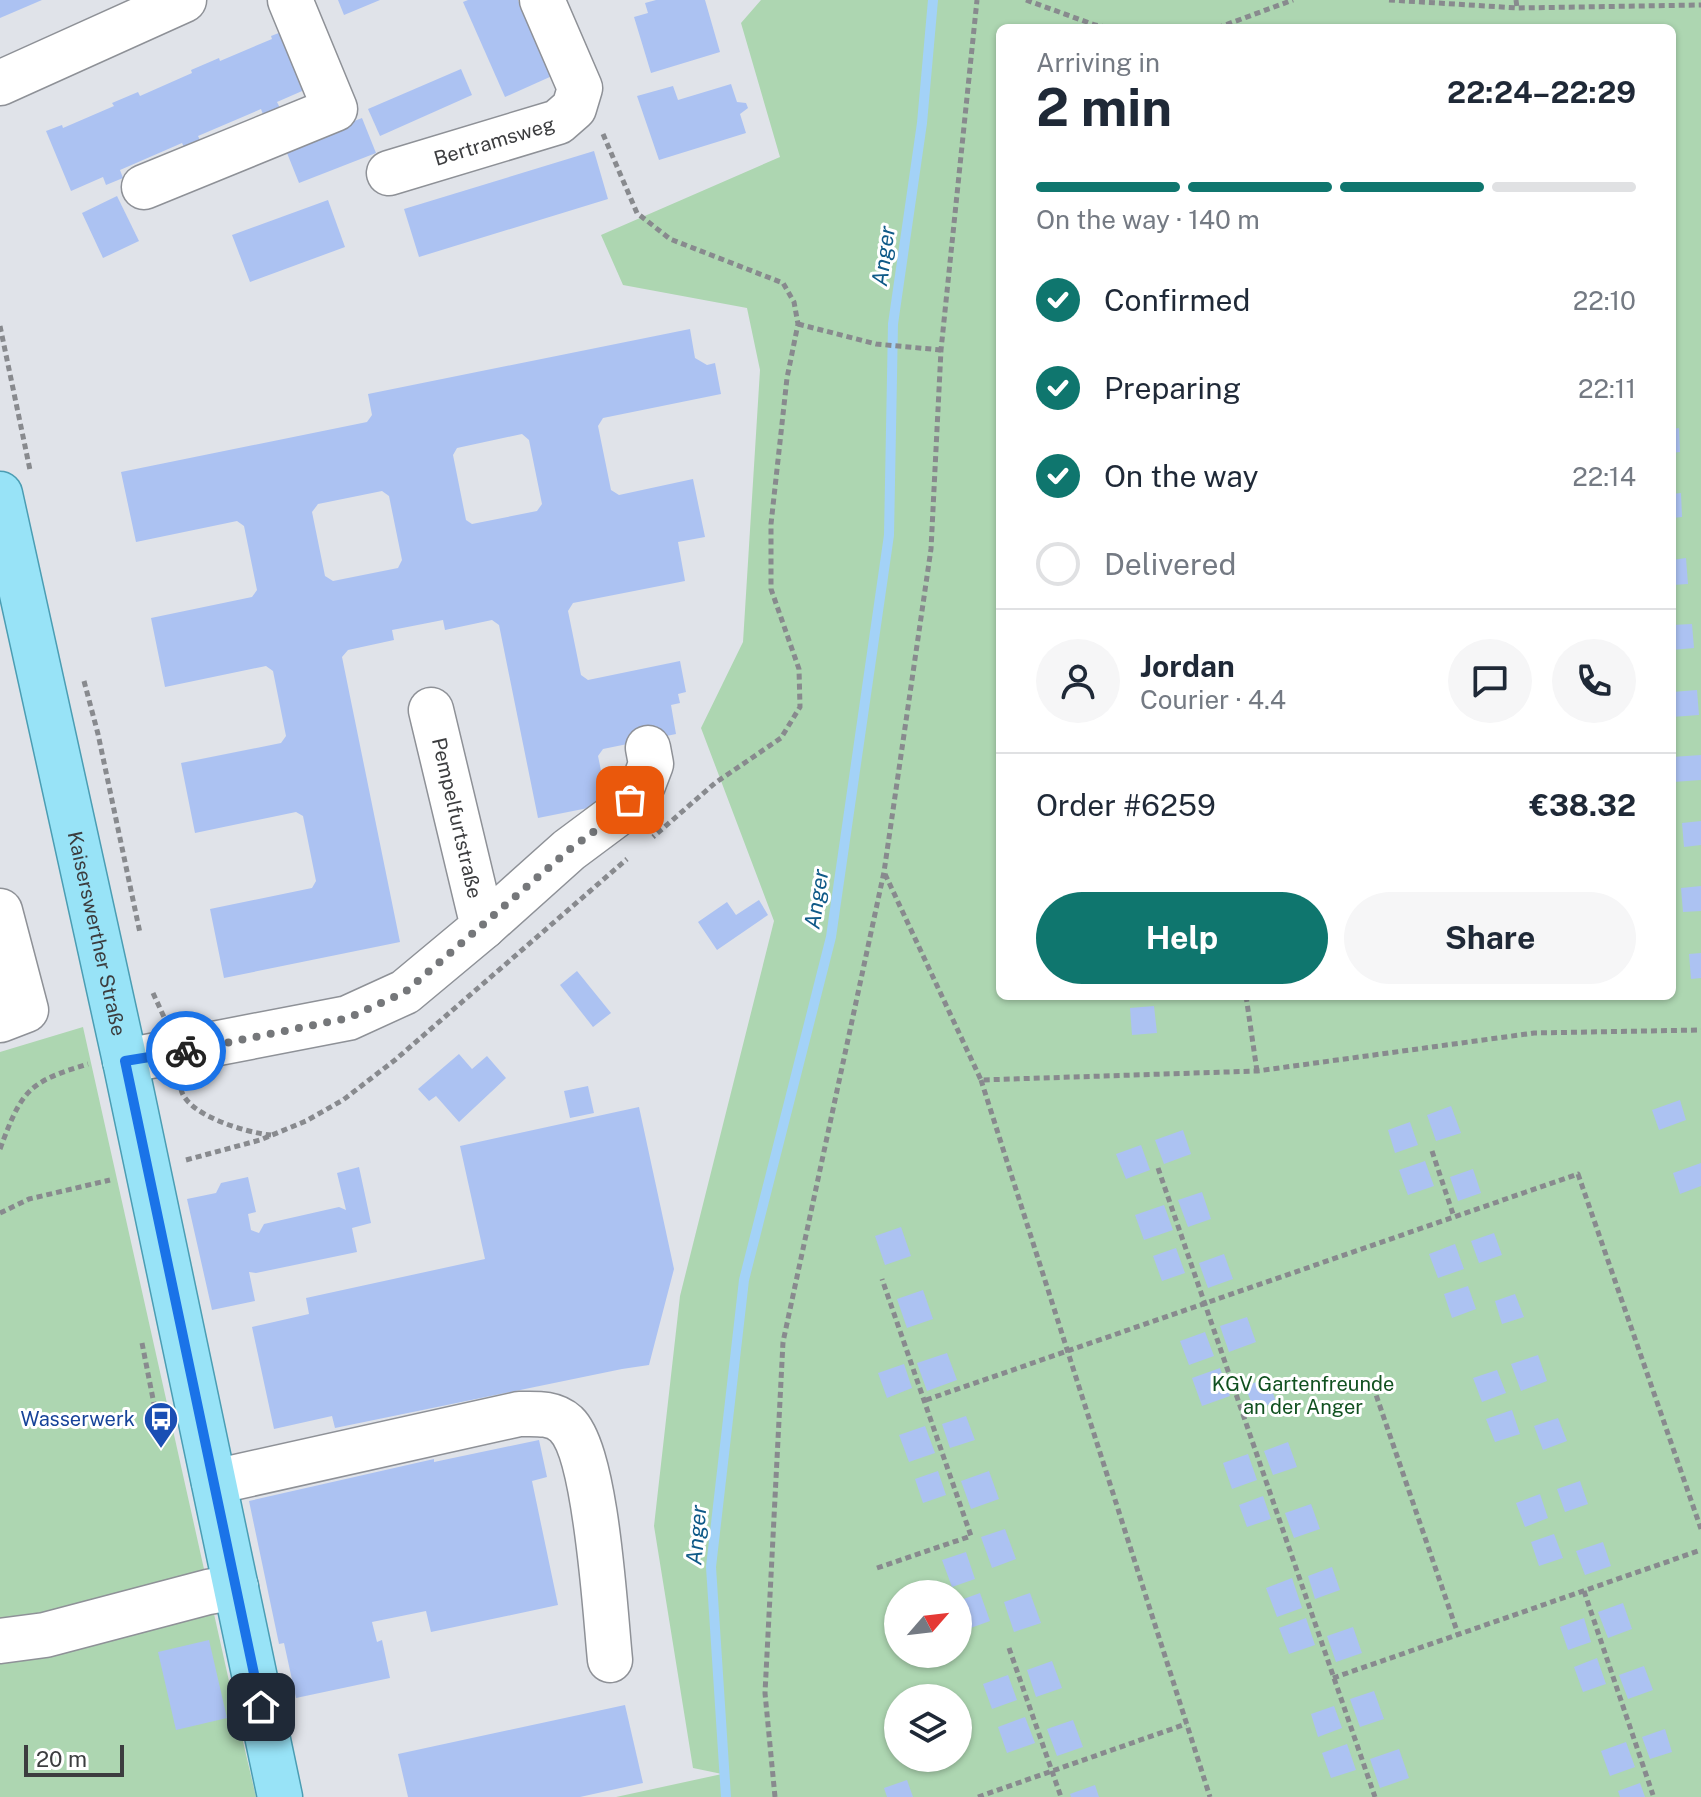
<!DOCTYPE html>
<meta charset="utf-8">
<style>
body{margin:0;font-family:"Public Sans",sans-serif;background:#f6f6f7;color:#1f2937;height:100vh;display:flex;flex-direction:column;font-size:30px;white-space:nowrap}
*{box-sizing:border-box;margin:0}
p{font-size:26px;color:#747a83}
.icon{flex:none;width:44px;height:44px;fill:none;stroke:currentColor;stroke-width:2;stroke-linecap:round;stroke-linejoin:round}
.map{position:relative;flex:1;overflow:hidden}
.side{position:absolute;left:996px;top:24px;width:680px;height:976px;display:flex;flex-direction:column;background:#fff;border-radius:12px;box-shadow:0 2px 6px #0004}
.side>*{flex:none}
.needle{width:52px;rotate:62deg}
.controls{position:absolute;left:884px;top:1580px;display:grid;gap:16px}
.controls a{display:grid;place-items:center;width:88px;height:88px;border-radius:50%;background:#fff;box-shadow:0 2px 6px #0004;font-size:40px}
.scale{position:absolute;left:24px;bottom:20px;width:100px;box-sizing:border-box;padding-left:8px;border:4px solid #3c3d3f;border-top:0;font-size:22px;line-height:28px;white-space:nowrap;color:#3c3d3f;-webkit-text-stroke:6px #fff;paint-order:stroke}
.pin{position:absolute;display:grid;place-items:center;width:68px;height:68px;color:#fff;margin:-34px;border-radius:16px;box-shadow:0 4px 12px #0006}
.courier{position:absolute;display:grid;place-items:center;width:80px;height:80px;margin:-40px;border:6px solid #1a73e8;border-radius:50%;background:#fff;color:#222;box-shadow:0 2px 10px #0007}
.head em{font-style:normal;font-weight:700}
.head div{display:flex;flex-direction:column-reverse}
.head{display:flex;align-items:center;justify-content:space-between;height:136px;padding:0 40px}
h1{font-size:52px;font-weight:700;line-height:60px}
.bar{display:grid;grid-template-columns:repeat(4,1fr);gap:12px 8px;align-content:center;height:96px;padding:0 40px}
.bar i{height:10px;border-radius:6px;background:#e0e1e3}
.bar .active{background:#0f766e}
.bar p{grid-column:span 4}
.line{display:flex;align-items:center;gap:20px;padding:0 40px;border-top:2px solid #e0e1e3}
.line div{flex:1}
.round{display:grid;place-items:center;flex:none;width:84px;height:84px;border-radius:42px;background:#f6f6f7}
ol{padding:0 40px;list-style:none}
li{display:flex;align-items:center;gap:24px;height:88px}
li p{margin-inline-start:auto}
li .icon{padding:8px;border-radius:50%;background:#0f766e;color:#fff;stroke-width:4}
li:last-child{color:#747a83}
li i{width:44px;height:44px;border:4px solid #e0e1e3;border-radius:50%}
.action{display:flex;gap:16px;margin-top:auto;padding:16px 40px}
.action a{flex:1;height:92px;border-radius:48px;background:#0f766e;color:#fff;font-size:32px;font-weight:700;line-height:92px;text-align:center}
.action a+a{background:#f6f6f7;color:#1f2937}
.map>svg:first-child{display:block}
.green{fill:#add6b1;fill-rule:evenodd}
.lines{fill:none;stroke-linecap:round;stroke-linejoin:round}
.stream{stroke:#a3d2f7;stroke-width:10}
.building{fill:#acc2f2;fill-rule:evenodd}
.minor-casing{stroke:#8e9197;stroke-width:47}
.major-casing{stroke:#4b9db3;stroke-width:47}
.path{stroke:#888a8e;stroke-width:5;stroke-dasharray:6 4;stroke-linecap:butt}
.minor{stroke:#fff;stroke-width:44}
.major{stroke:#98e3f7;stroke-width:44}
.done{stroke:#75777a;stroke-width:8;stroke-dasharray:0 14.4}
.route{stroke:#1a73e8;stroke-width:10}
.labels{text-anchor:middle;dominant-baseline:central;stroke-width:6;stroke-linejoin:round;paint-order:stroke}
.street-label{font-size:20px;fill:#3c3d3f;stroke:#fff}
.park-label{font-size:20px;fill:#115120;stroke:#fff}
.transit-label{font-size:20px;fill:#164399;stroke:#fff;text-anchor:end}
.water-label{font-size:22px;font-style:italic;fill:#0f5a88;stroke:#fff}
</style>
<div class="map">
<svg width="1701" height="1797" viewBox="0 0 1701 1797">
<rect width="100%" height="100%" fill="#e0e3e9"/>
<g class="green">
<path d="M761,0h940v1797h-1085l106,-23 -29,-6 -39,-242 26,-230 94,-375 -73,-193 42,-86 17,-272 -13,-62 -124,-23 -22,-50 179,-78 -39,-134zM1000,28h672v968h-672zM898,1594h60v60h-60zM898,1698h60v60h-60z"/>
<polygon points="83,1027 233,1699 256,1797 0,1797 0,1052"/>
</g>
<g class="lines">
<polyline class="stream" points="726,1797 711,1567 744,1280 831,937 889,535 893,324 922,123 933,0"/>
</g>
<g class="building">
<polygon points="0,0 42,0 0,18"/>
<polygon points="338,0 380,0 344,15"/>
<polygon points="468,0 518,0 552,76 505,97 463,2"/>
<polygon points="656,0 705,0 720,52 651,73 634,17 648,13 645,3"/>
<polygon points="284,31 309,88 277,102 281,110 264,117 261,109 198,136 202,144 186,151 182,143 120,170 123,178 106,185 103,177 71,191 46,131 62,125 63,128 114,106 112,103 138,92 140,96 192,73 191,70 219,58 220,61 272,39 271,36"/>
<polygon points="461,69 472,95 380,136 368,109"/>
<polygon points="731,84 737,102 746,103 748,108 740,114 746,133 659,160 637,96 673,86 678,100"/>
<polygon points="362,118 376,153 299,183 285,148"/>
<polygon points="594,151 608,199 419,257 404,209"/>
<polygon points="117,196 139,241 103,258 82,213"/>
<polygon points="328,200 345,247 250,282 232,235"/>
<path d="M690,329l5,29 12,7 8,-2 6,31 -118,24 -5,8 13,64 8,5 74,-16 12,58 -27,5 7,39 -112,22 -5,8 13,64 7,5 92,-19 6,31 -8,2 2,9 -9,2 5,29 -73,15 -5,7 8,39 -8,11 -60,12 -39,-193 -7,-5 -47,10 -2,-10 -51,10 2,10 -46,10 -6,7 58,285 -176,36 -14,-69 102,-21 4,-7 -13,-65 -7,-4 -101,21 -14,-70 100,-20 5,-7 -13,-65 -7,-5 -101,21 -14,-69 101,-21 5,-7 -13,-64 -7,-5 -101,21 -15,-70 246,-50 5,-7 -4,-21zM522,434l7,6 13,64 -5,7 -65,13 -6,-4 -13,-65 4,-7zM382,491l7,5 13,64 -4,8 -65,13 -8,-5 -13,-64 6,-8z"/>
<polygon points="1679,428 1680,452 1672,453 1672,429"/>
<polygon points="1681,493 1682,517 1672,518 1672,494"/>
<polygon points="1686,558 1688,584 1672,585 1672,560"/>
<polygon points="1692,624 1694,648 1672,650 1672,625"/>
<polygon points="1697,690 1699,715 1672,717 1672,692"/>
<polygon points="1701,755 1701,780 1673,782 1672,757"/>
<polygon points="1701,821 1701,845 1684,847 1682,823"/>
<polygon points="1701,886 1701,911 1683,912 1681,888"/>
<polygon points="759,900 768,915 717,950 698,922 727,902 736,915"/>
<polygon points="1701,953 1701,978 1691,979 1689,954"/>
<polygon points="577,971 611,1013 593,1027 560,985"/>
<polygon points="1154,1006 1157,1033 1132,1035 1130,1008"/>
<polygon points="459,1054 472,1069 487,1056 506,1078 459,1122 436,1096 429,1101 418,1089"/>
<polygon points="588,1086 594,1113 570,1118 564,1091"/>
<polygon points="1680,1100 1686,1120 1659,1130 1652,1110"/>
<polygon points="1451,1106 1461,1133 1436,1141 1427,1115"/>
<polygon points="639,1107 674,1269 649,1365 622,1369 335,1428 332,1416 274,1429 252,1327 309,1314 306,1298 485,1259 460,1146"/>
<polygon points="1410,1122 1418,1145 1395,1153 1388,1130"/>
<polygon points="1183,1130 1191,1154 1164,1164 1155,1140"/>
<polygon points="1141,1145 1150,1170 1126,1179 1116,1154"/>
<polygon points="1425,1161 1434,1186 1408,1195 1399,1170"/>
<polygon points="1701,1163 1701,1186 1680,1194 1673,1173"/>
<polygon points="359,1167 371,1223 352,1228 357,1252 256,1273 249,1272 255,1301 212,1310 187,1199 216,1193 221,1183 248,1177 256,1212 248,1214 251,1230 259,1233 264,1224 339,1207 346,1210 337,1173"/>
<polygon points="1473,1169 1481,1193 1458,1201 1450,1177"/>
<polygon points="1202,1192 1211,1219 1188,1227 1178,1200"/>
<polygon points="1164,1205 1173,1230 1144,1240 1135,1215"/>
<polygon points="901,1227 911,1256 885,1265 875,1236"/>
<polygon points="1494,1233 1502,1255 1479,1263 1471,1241"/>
<polygon points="1455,1244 1464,1269 1438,1278 1429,1254"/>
<polygon points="1176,1248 1185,1273 1162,1281 1153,1256"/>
<polygon points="1224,1254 1233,1279 1208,1288 1199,1263"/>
<polygon points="1468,1286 1476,1309 1452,1318 1444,1294"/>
<polygon points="923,1290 933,1319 907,1328 897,1299"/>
<polygon points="1515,1294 1524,1317 1502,1324 1495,1301"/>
<polygon points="1247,1317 1256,1342 1229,1352 1220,1326"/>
<polygon points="1205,1332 1214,1356 1189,1365 1180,1341"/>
<polygon points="947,1353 957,1380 927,1391 917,1363"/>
<polygon points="1538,1355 1547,1381 1521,1391 1511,1364"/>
<polygon points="904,1364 912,1388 887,1398 878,1373"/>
<polygon points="1220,1368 1230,1396 1202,1406 1192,1378"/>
<polygon points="1497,1370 1506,1393 1482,1402 1473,1378"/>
<polygon points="1268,1378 1276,1402 1254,1410 1245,1386"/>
<polygon points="1512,1410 1520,1434 1495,1442 1486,1419"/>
<polygon points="966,1416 975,1440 950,1448 942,1424"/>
<polygon points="1558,1418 1567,1441 1543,1450 1534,1426"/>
<polygon points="925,1426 935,1453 909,1462 899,1435"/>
<polygon points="539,1440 547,1477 532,1481 558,1605 431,1632 426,1611 372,1622 377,1642 382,1640 390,1678 296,1698 284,1643 279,1644 249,1501 434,1459 434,1462"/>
<polygon points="1288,1442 1297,1467 1273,1475 1264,1451"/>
<polygon points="1248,1454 1257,1480 1232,1489 1223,1463"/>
<polygon points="938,1471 946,1495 923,1503 915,1479"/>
<polygon points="989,1471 999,1499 971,1509 961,1481"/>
<polygon points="1580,1481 1588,1504 1565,1512 1557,1489"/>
<polygon points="1540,1494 1548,1518 1525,1527 1516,1503"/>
<polygon points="1263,1496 1271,1519 1247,1527 1239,1505"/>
<polygon points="1311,1504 1320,1529 1294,1538 1285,1513"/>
<polygon points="1005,1529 1016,1559 992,1568 981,1537"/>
<polygon points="1554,1534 1563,1558 1539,1566 1531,1542"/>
<polygon points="1603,1542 1611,1566 1585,1575 1576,1551"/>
<polygon points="966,1552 975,1579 952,1587 942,1560"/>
<polygon points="1332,1567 1340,1590 1315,1599 1308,1576"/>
<polygon points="1292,1578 1302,1608 1277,1617 1266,1588"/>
<polygon points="980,1593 990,1621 965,1630 958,1601"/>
<polygon points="1030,1593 1041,1623 1014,1632 1004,1602"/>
<polygon points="1623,1603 1632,1629 1608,1638 1598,1612"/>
<polygon points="1306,1618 1315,1645 1289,1654 1279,1628"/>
<polygon points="1584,1618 1591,1642 1568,1650 1560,1627"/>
<polygon points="1353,1627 1362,1653 1336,1662 1327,1636"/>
<polygon points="209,1640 227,1718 176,1730 158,1652"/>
<polygon points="1597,1658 1606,1684 1583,1692 1574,1667"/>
<polygon points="1052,1661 1062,1688 1036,1697 1027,1670"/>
<polygon points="1644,1666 1653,1690 1628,1699 1619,1675"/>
<polygon points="1008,1675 1017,1700 992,1709 983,1684"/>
<polygon points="1374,1691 1384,1719 1360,1727 1350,1699"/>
<polygon points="625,1705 643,1783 580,1797 408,1797 398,1754"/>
<polygon points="1334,1706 1342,1728 1318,1737 1311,1714"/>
<polygon points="1025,1717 1035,1743 1007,1753 998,1727"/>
<polygon points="1073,1720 1083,1747 1057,1756 1047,1729"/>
<polygon points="1665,1729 1672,1752 1650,1759 1642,1737"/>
<polygon points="1626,1742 1635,1767 1610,1776 1601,1751"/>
<polygon points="1347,1744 1356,1770 1331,1778 1322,1753"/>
<polygon points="1399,1749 1409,1778 1380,1788 1370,1759"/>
<polygon points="907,1780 913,1797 887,1797 884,1788"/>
<polygon points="1640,1783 1645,1797 1620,1797 1618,1791"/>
<polygon points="1095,1785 1099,1797 1071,1797 1070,1794"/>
</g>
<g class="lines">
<g class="minor-casing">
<g id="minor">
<polyline points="0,83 184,0"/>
<path id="s1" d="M389,173l169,-51 16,-14 6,-20 -38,-88"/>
<polyline points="144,187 335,109 290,0"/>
<polyline points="0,911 26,1010 0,1020"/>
<polyline points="483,927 569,850 616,815 643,785 651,764 648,748"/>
<polyline points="125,1061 348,1018 405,992 483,927 431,710"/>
<path d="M214,1482l305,-68c16,0 34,-2 47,10 31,30 39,188 44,236"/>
<polyline points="0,1641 45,1635 208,1592 236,1587"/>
</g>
</g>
<g class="major-casing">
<g id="major">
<path id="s2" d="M0,494l125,567 155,736"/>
</g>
</g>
<g class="path">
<polyline points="1026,0 1095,25 1110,28"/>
<polyline points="1389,0 1517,8 1701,5"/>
<polyline points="1516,0 1517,8"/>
<polyline points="1217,28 1293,0"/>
<polyline points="603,134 637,213 670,239 783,283 794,302 798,324 787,378 771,524 771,589 799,669 800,707 781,738 715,783 653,837"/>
<polyline points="798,324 876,344 941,350"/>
<polyline points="0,326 30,470"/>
<polyline points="84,681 98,734 140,933"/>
<polyline points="1672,816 1673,816"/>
<polyline points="885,874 981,1080 1257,1071 1534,1033 1701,1030"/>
<polyline points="153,993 164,1017"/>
<polyline points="1246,996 1257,1071"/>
<polyline points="981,1080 1210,1797"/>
<path d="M181,1089c5,26 66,44 90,46"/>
<path d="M0,1149c22,-59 28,-67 88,-85"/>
<polyline points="1432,1151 1454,1217"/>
<polyline points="186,1160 260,1140 306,1121 343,1100 395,1060 627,859"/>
<polyline points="1158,1168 1375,1797"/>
<polyline points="0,1213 29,1199 110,1180"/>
<polyline points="142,1343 154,1404"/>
<polyline points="1373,1386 1458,1634"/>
<polyline points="926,1400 1578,1174 1701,1529"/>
<polyline points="877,1568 971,1536 882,1279"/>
<polyline points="1584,1591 1653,1795"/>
<polyline points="1009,1648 1061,1797"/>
<polyline points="1333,1678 1701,1550"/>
<polyline points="775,1797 765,1693 783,1342 884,872 931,549 941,350 977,0"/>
<polyline points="978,1797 1186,1724"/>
</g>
<use href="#minor" class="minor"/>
<use href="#major" class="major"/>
</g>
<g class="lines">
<polyline class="done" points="186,1051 348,1018 405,992 569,850 616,815 630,800"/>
<polyline class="route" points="186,1051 125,1061 261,1707"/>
</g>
<defs>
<g id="bus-pin" transform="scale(1.8)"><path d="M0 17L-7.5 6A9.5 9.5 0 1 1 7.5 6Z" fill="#1a4fb4" stroke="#fff"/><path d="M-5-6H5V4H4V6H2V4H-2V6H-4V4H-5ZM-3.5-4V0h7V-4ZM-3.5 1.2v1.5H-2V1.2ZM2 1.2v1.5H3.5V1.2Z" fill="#fff"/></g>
</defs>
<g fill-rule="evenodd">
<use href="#bus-pin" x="161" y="1419"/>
</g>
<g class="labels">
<g class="street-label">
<text stroke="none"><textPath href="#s1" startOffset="110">Bertramsweg</textPath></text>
<text transform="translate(457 818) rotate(77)">Pempelfurtstraße</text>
<text stroke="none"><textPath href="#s2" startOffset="450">Kaiserswerther Straße</textPath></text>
</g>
<g class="park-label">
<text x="1303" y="1384">KGV Gartenfreunde<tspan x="1303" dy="23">an der Anger</tspan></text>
</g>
<g class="transit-label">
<text x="135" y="1419">Wasserwerk</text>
</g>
<g class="water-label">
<text transform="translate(883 256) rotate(-82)">Anger</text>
<text transform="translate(816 899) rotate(-81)">Anger</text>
<text transform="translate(696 1535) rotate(-85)">Anger</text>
</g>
</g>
</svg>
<div class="controls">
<a><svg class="needle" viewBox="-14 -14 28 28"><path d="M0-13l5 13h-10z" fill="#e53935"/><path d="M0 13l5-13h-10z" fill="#747a83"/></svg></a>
<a><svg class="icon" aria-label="layers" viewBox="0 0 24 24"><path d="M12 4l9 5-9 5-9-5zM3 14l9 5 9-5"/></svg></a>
</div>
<div class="scale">20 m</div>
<div class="pin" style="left:630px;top:800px;background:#ea580c"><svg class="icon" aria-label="bag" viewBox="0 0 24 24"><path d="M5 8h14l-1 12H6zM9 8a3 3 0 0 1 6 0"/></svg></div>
<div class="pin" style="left:261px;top:1707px;background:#1f2937"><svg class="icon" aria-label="home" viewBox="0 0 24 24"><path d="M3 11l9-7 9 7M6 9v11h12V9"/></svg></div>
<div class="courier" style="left:186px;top:1051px"><svg class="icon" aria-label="bike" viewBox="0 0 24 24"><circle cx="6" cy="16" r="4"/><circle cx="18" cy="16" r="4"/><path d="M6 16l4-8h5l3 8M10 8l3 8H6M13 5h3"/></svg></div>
<section class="side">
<div class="head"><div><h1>2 min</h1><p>Arriving in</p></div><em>22:24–22:29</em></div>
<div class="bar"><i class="active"></i><i class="active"></i><i class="active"></i><i></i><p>On the way · 140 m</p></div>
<ol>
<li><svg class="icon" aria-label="check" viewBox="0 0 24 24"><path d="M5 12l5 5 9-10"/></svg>Confirmed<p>22:10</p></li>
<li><svg class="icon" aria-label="check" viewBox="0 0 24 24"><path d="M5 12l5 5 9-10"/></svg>Preparing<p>22:11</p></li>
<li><svg class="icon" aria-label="check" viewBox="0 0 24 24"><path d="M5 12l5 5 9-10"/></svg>On the way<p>22:14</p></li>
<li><i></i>Delivered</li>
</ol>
<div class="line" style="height:144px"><a class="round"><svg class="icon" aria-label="person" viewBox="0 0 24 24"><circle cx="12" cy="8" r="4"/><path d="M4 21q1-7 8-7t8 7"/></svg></a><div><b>Jordan</b><p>Courier · 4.4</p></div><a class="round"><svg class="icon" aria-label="chat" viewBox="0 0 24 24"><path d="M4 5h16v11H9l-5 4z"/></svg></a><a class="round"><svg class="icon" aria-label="phone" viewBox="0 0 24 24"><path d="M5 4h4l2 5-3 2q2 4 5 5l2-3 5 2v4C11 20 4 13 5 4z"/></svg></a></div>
<div class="line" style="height:104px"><div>Order #6259</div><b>€38.32</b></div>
<div class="action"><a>Help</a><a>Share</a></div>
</section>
</div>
